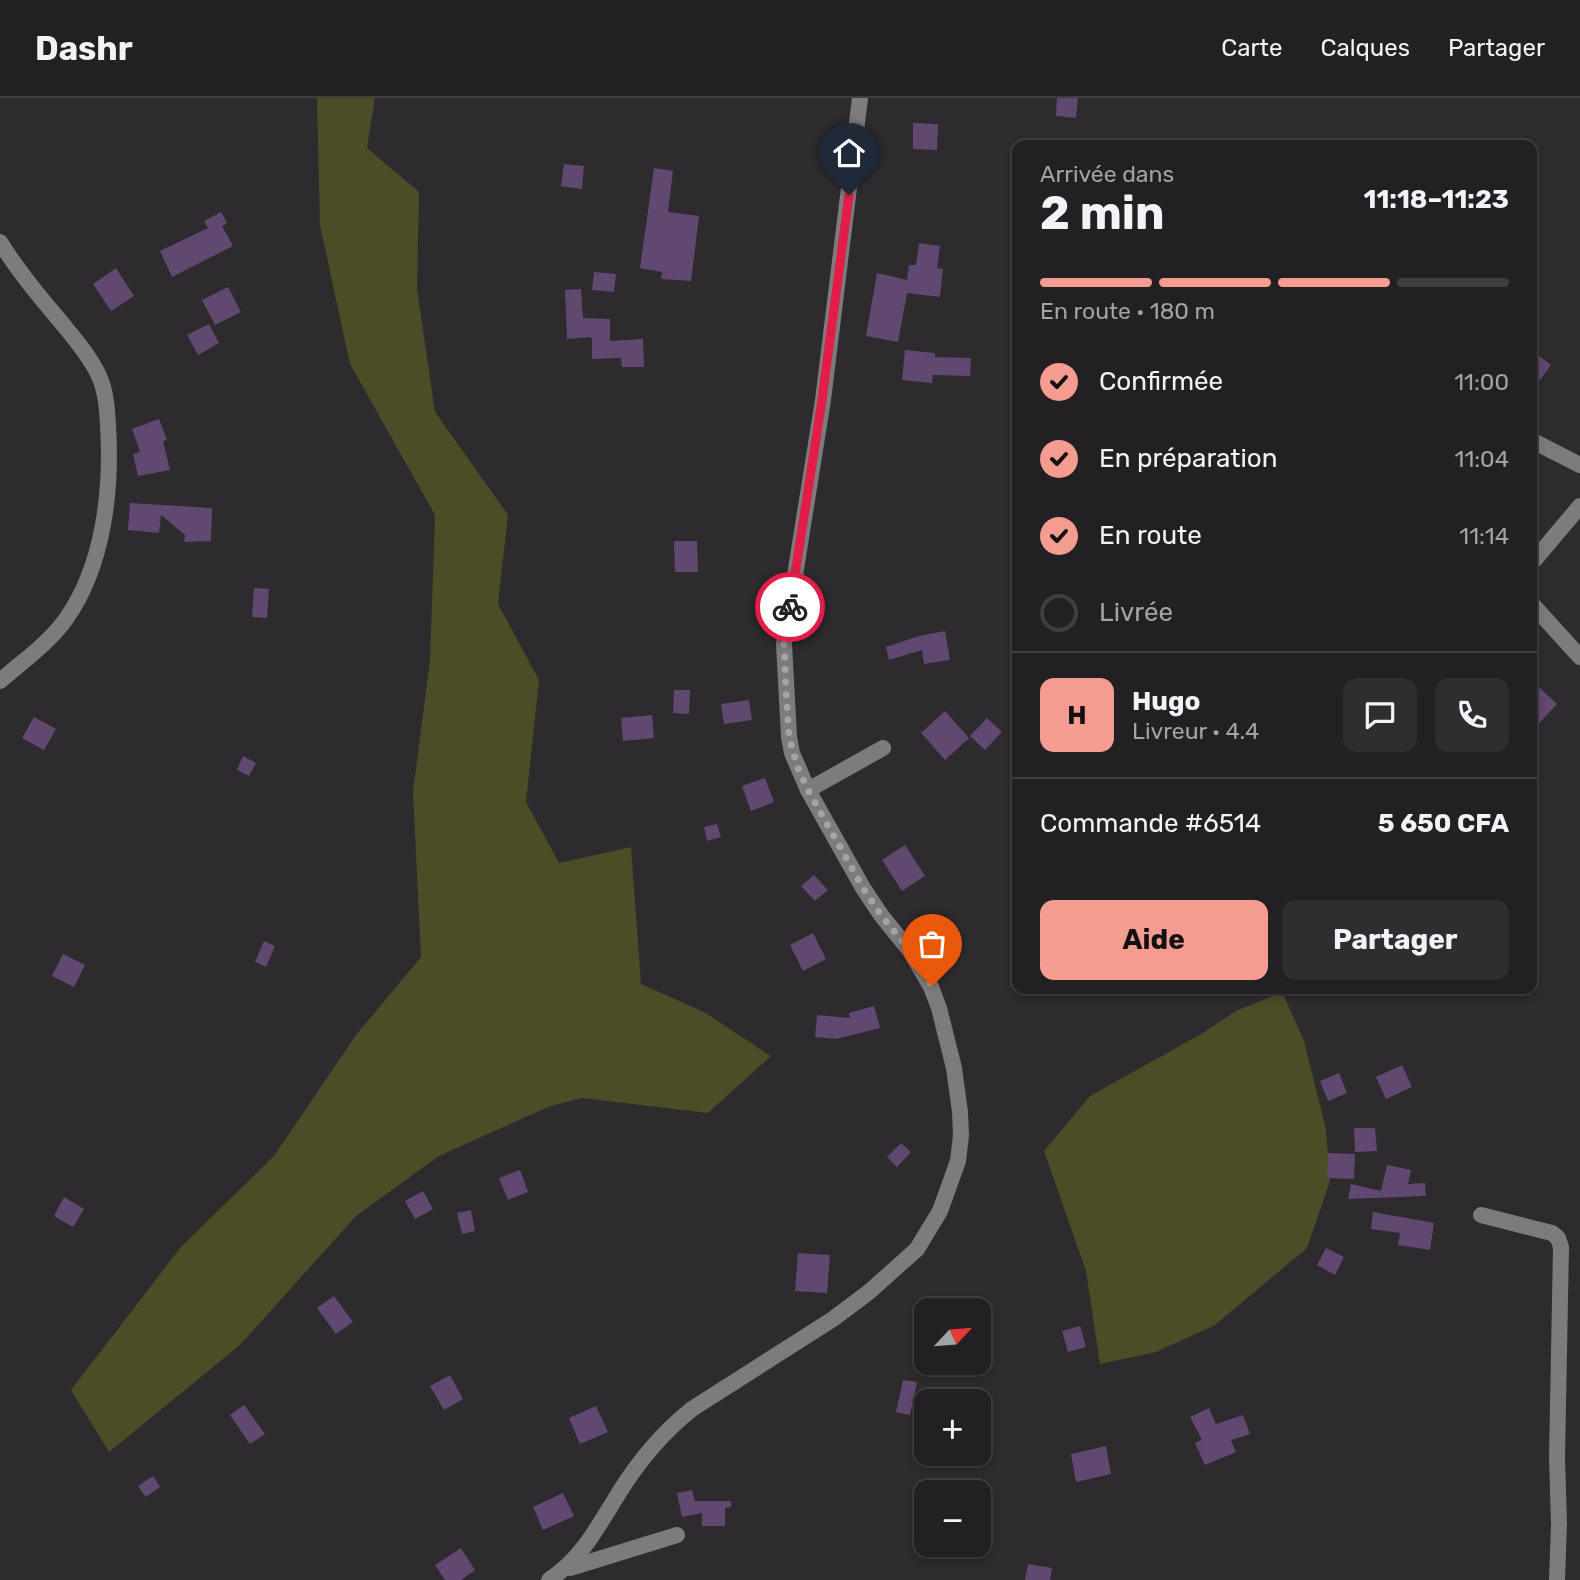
<!DOCTYPE html>
<html lang="fr">
<meta charset="utf-8">
<style>
body{margin:0;font-family:Rubik,sans-serif;background:#2e2d2f;color:#f1f3f6;height:100vh;display:flex;flex-direction:column;font-size:26px;white-space:nowrap}
*{box-sizing:border-box;margin:0}
p{font-size:23px;color:#a2a3a5}
.icon{flex:none;width:38px;height:38px;fill:none;stroke:currentColor;stroke-width:2;stroke-linecap:round;stroke-linejoin:round}
.map{position:relative;flex:1;overflow:hidden}
.panel{position:absolute;left:1012px;top:42px;width:525px;height:854px;display:flex;flex-direction:column;background:#222022;border-radius:14px;box-shadow:0 4px 10px #0003,0 0 0 2px #3f3e40}
.panel>*{flex:none}
.needle{width:46px;rotate:64deg}
.buttons{position:absolute;left:914px;top:1200px;display:grid;gap:14px}
.buttons a{display:grid;place-items:center;width:77px;height:77px;border-radius:14px;background:#222022;box-shadow:0 4px 10px #0003,0 0 0 2px #3f3e40;font-size:35px}
.pin{position:absolute;display:grid;place-items:center;width:60px;height:60px;color:#fff;margin:-72px -30px;border-radius:50% 50% 50% 0;rotate:-45deg;box-shadow:0 0 7px #0007}
.pin .icon{rotate:45deg}
.courier{position:absolute;display:grid;place-items:center;width:70px;height:70px;margin:-35px;border:5px solid #e11d48;border-radius:50%;background:#fff;color:#222;box-shadow:0 2px 9px #0007}
.headline em{font-style:normal;font-weight:700}
.headline div{display:flex;flex-direction:column-reverse}
.headline{display:flex;align-items:center;justify-content:space-between;height:119px;padding:0 28px}
h1{font-size:46px;font-weight:700;line-height:52px}
.bar{display:grid;grid-template-columns:repeat(4,1fr);gap:10px 7px;align-content:center;height:84px;padding:0 28px}
.bar i{height:9px;border-radius:5px;background:#3f3e40}
.bar .active{background:#f59c91}
.bar p{grid-column:span 4}
.line{display:flex;align-items:center;gap:18px;padding:0 28px;border-top:2px solid #3f3e40}
.line div{flex:1}
.round{display:grid;place-items:center;flex:none;width:74px;height:74px;border-radius:14px;background:#2e2d2f}
ol{padding:0 28px;list-style:none}
li{display:flex;align-items:center;gap:21px;height:77px}
li p{margin-inline-start:auto}
li .icon{padding:7px;border-radius:50%;background:#f59c91;color:#111;stroke-width:4}
li:last-child{color:#a2a3a5}
li i{width:38px;height:38px;border:4px solid #3f3e40;border-radius:50%}
.primary-button{display:flex;gap:14px;margin-top:auto;padding:14px 28px}
.primary-button a{flex:1;height:80px;border-radius:14px;background:#f59c91;color:#111;font-size:28px;font-weight:700;line-height:80px;text-align:center}
.primary-button a+a{background:#2e2d2f;color:#f1f3f6}
header{display:flex;align-items:center;gap:42px;box-sizing:border-box;height:98px;padding:0 35px;background:#222022;border-bottom:2px solid #3f3e40}
header strong{font-size:33px}
nav{display:flex;gap:38px;margin-inline-start:auto;font-size:24px}
.map>svg:first-child{display:block}
.green{fill:#4b4d27}
.building{fill:#604871}
.lines{fill:none;stroke-linecap:round;stroke-linejoin:round}
.minor{stroke:#7d7b7e;stroke-width:16}
.done{stroke:#a4a3a5;stroke-width:7;stroke-dasharray:0 12.6}
.route{stroke:#e11d48;stroke-width:9}
</style>
<header>
<strong>Dashr</strong>
<nav><a>Carte</a><a>Calques</a><a>Partager</a></nav>
</header>
<div class="map">
<svg width="1580" height="1482" viewBox="0 0 1580 1482">
<rect width="100%" height="100%" fill="#2d2b2e"/>
<g class="green">
<polygon points="317,0 375,0 367,50 419,94 417,191 435,314 508,417 498,506 539,582 526,704 559,765 631,749 641,886 704,914 771,958 708,1015 582,1000 548,1009 439,1058 356,1118 240,1247 109,1354 71,1292 181,1149 274,1058 356,937 421,859 413,694 430,562 435,417 350,266 320,127"/>
<polygon points="1282,894 1304,943 1326,1031 1330,1083 1307,1150 1215,1227 1156,1254 1100,1266 1086,1173 1044,1053 1090,998 1203,935 1236,913"/>
</g>
<g class="building">
<polygon points="1057,0 1078,0 1076,20 1056,18"/>
<polygon points="913,25 938,26 937,52 913,51"/>
<polygon points="564,66 584,68 582,91 561,88"/>
<polygon points="654,70 673,73 668,114 699,118 691,183 661,181 662,174 640,170"/>
<polygon points="221,114 227,125 222,128 233,148 172,179 160,153 208,130 204,123"/>
<polygon points="919,145 940,148 937,170 943,171 940,199 907,195 898,244 866,238 877,175 907,182 909,167 916,167"/>
<polygon points="116,170 134,198 111,213 93,186"/>
<polygon points="594,174 616,176 614,194 592,192"/>
<polygon points="228,189 241,214 215,227 202,202"/>
<polygon points="581,191 583,220 610,221 610,243 643,241 644,269 622,269 621,260 592,261 592,241 590,239 567,241 565,192"/>
<polygon points="209,226 219,245 198,257 187,237"/>
<polygon points="905,252 935,255 935,259 971,260 970,278 933,277 932,285 902,282"/>
<polygon points="1531,252 1551,267 1540,282 1531,276"/>
<polygon points="159,321 167,342 163,343 170,372 138,378 133,356 140,354 132,331"/>
<polygon points="130,405 212,410 211,443 184,444 185,437 161,417 159,435 128,432"/>
<polygon points="674,443 697,443 698,474 675,474"/>
<polygon points="254,490 269,491 267,520 252,519"/>
<polygon points="945,533 950,562 924,566 922,552 889,562 886,549 919,538"/>
<polygon points="1540,590 1557,606 1531,634 1531,599"/>
<polygon points="674,592 690,592 689,616 673,615"/>
<polygon points="749,602 752,622 724,626 721,606"/>
<polygon points="945,613 969,640 945,662 921,635"/>
<polygon points="652,617 654,640 623,643 621,620"/>
<polygon points="34,619 56,631 44,652 22,640"/>
<polygon points="987,620 1002,634 985,652 970,638"/>
<polygon points="243,658 256,665 249,678 237,672"/>
<polygon points="765,680 774,704 751,713 742,688"/>
<polygon points="717,726 721,739 707,743 704,729"/>
<polygon points="905,747 925,778 902,793 882,762"/>
<polygon points="814,777 828,792 815,803 801,788"/>
<polygon points="813,835 826,861 803,873 790,847"/>
<polygon points="264,843 275,848 266,869 255,864"/>
<polygon points="63,856 85,867 74,889 52,878"/>
<polygon points="874,908 880,930 836,941 815,939 817,917 850,920 849,915"/>
<polygon points="1402,967 1412,989 1386,1001 1376,979"/>
<polygon points="1339,975 1347,995 1328,1003 1320,983"/>
<polygon points="1354,1030 1375,1030 1377,1053 1355,1054"/>
<polygon points="901,1045 911,1054 897,1069 887,1059"/>
<polygon points="1328,1055 1355,1056 1354,1081 1327,1080"/>
<polygon points="1387,1067 1411,1072 1408,1086 1425,1085 1426,1098 1348,1101 1351,1086 1381,1093"/>
<polygon points="520,1072 528,1094 508,1102 499,1080"/>
<polygon points="423,1093 433,1111 415,1121 405,1103"/>
<polygon points="64,1099 84,1111 73,1129 54,1118"/>
<polygon points="471,1112 475,1133 462,1136 457,1115"/>
<polygon points="1373,1114 1434,1125 1430,1152 1398,1147 1400,1135 1371,1131"/>
<polygon points="1326,1150 1344,1159 1335,1177 1317,1167"/>
<polygon points="798,1155 830,1157 827,1195 795,1193"/>
<polygon points="334,1198 353,1224 336,1236 317,1210"/>
<polygon points="1080,1228 1086,1249 1068,1254 1062,1233"/>
<polygon points="450,1277 463,1301 444,1312 430,1288"/>
<polygon points="903,1282 917,1284 910,1317 896,1314"/>
<polygon points="244,1307 265,1336 250,1346 230,1317"/>
<polygon points="596,1308 608,1334 580,1346 569,1320"/>
<polygon points="1209,1310 1216,1326 1243,1317 1250,1336 1231,1342 1236,1354 1205,1367 1195,1345 1202,1342 1190,1319"/>
<polygon points="1106,1348 1111,1376 1076,1384 1071,1356"/>
<polygon points="153,1378 160,1389 146,1399 138,1388"/>
<polygon points="692,1392 695,1403 731,1403 731,1409 725,1410 725,1428 702,1428 702,1415 682,1419 677,1395"/>
<polygon points="563,1395 574,1418 543,1432 533,1409"/>
<polygon points="461,1450 475,1472 461,1482 445,1482 435,1467"/>
<polygon points="1028,1466 1052,1470 1050,1482 1025,1482"/>
</g>
<g class="lines">
<g class="minor">
<path d="M0,144c18,29 39,54 61,80 13,16 28,33 37,52 8,16 9,34 10,51 4,65 -4,140 -42,194 -18,25 -43,42 -66,62"/>
<polyline points="1531,342 1580,367"/>
<polyline points="1531,466 1580,408"/>
<polyline points="1531,505 1580,559"/>
<polyline points="808,692 883,650"/>
<polyline points="1481,1117 1552,1135 1558,1140 1561,1149 1557,1360 1559,1426 1557,1482"/>
<polyline points="570,1470 677,1437"/>
<path d="M549,1482c33,-22 48,-52 68,-84 20,-33 45,-63 75,-87l141,-90 36,-27 48,-43 23,-38 18,-50 3,-26 -1,-23 -6,-44 -15,-60 -8,-21 -21,-36 -29,-36 -18,-27 -55,-98 -16,-37 -3,-16 -5,-93 39,-244 37,-302"/>
</g>
</g>
<g class="lines">
<polyline class="done" points="790,509 784,546 786,592 789,639 798,670 808,692 863,790 881,817 910,853 932,888"/>
<polyline class="route" points="790,509 822,302 849,97"/>
</g>
</svg>
<div class="buttons">
<a><svg class="needle" viewBox="-14 -14 28 28"><path d="M0-13l5 13h-10z" fill="#e53935"/><path d="M0 13l5-13h-10z" fill="#a2a3a5"/></svg></a>
<a>+</a>
<a>−</a>
</div>
<div class="pin" style="left:932px;top:888px;background:#ea580c"><svg class="icon" aria-label="bag" viewBox="0 0 24 24"><path d="M5 8h14l-1 12H6zM9 8a3 3 0 0 1 6 0"/></svg></div>
<div class="pin" style="left:849px;top:97px;background:#1f2937"><svg class="icon" aria-label="home" viewBox="0 0 24 24"><path d="M3 11l9-7 9 7M6 9v11h12V9"/></svg></div>
<div class="courier" style="left:790px;top:509px"><svg class="icon" aria-label="bike" viewBox="0 0 24 24"><circle cx="6" cy="16" r="4"/><circle cx="18" cy="16" r="4"/><path d="M6 16l4-8h5l3 8M10 8l3 8H6M13 5h3"/></svg></div>
<section class="panel">
<div class="headline"><div><h1>2 min</h1><p>Arrivée dans</p></div><em>11:18–11:23</em></div>
<div class="bar"><i class="active"></i><i class="active"></i><i class="active"></i><i></i><p>En route · 180 m</p></div>
<ol>
<li><svg class="icon" aria-label="check" viewBox="0 0 24 24"><path d="M5 12l5 5 9-10"/></svg>Confirmée<p>11:00</p></li>
<li><svg class="icon" aria-label="check" viewBox="0 0 24 24"><path d="M5 12l5 5 9-10"/></svg>En préparation<p>11:04</p></li>
<li><svg class="icon" aria-label="check" viewBox="0 0 24 24"><path d="M5 12l5 5 9-10"/></svg>En route<p>11:14</p></li>
<li><i></i>Livrée</li>
</ol>
<div class="line" style="height:126px"><b class="round" style="background:#f59c91;color:#111">H</b><div><b>Hugo</b><p>Livreur · 4.4</p></div><a class="round"><svg class="icon" aria-label="chat" viewBox="0 0 24 24"><path d="M4 5h16v11H9l-5 4z"/></svg></a><a class="round"><svg class="icon" aria-label="phone" viewBox="0 0 24 24"><path d="M5 4h4l2 5-3 2q2 4 5 5l2-3 5 2v4C11 20 4 13 5 4z"/></svg></a></div>
<div class="line" style="height:91px"><div>Commande #6514</div><b>5 650 CFA</b></div>
<div class="primary-button"><a>Aide</a><a>Partager</a></div>
</section>
</div>
